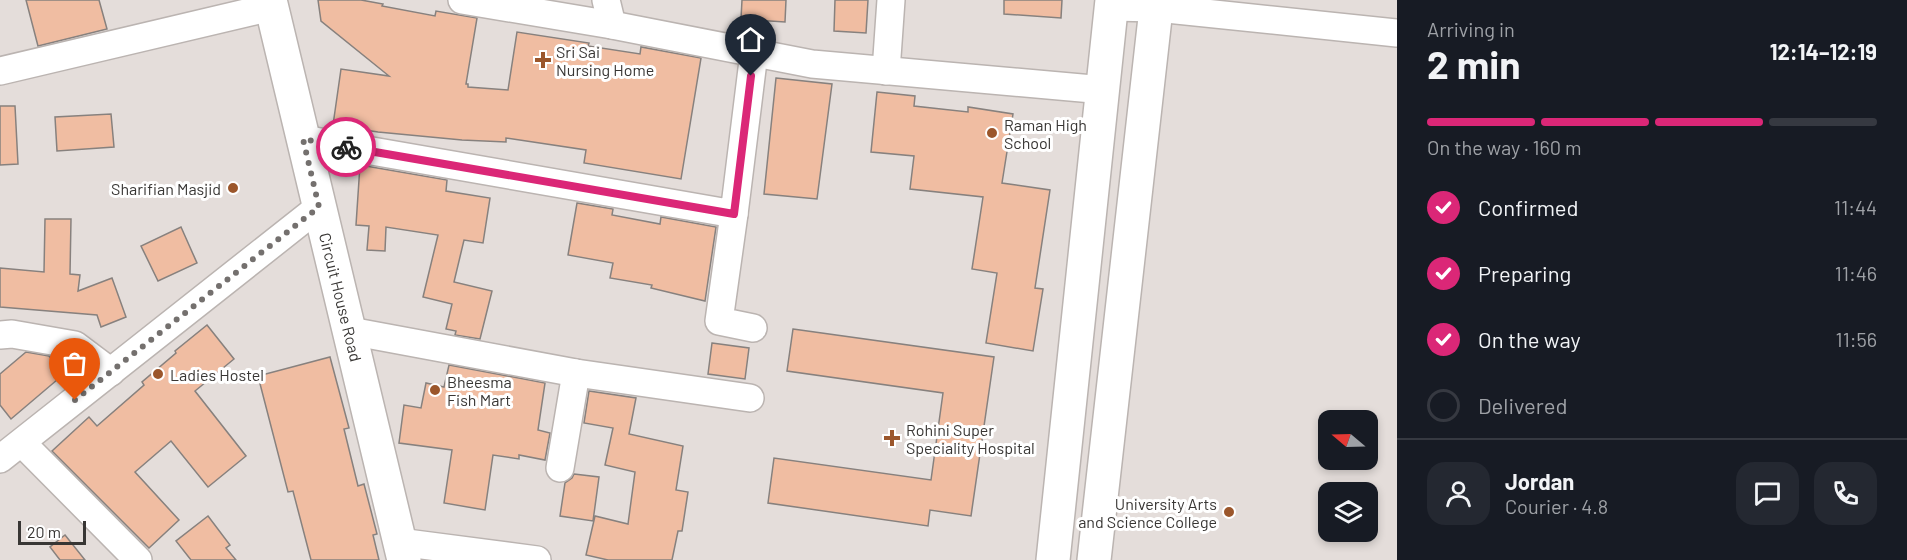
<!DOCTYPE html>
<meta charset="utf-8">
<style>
body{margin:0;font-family:Barlow,sans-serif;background:#242831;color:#f1f3f6;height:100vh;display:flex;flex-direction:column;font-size:22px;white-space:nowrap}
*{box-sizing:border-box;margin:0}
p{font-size:20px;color:#9ea1a6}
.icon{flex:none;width:33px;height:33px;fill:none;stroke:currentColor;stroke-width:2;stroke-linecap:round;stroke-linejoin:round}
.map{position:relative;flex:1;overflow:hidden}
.drawer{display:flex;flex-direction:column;background:#171b24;width:510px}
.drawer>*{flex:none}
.needle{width:39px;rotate:289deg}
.tools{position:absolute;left:1318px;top:410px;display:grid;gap:12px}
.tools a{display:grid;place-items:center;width:60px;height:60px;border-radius:12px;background:#171b24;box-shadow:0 3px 9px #0003;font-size:30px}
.scale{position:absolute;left:18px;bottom:15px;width:68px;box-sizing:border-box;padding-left:6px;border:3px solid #383634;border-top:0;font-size:16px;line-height:21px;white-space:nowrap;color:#383634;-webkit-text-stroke:4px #fff;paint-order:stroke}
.pin{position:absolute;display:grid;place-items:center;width:51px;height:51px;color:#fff;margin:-62px -26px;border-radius:50% 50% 50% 0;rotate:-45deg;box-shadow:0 0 6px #0007}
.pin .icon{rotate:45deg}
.courier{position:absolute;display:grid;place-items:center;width:60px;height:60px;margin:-30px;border:4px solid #db2777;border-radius:50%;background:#fff;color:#222;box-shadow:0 2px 8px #0007}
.summary em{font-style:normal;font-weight:700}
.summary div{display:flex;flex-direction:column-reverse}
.summary{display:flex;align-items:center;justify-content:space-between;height:102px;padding:0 30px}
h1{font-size:39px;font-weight:700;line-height:45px}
.bar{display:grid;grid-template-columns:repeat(4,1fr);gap:9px 6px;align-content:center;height:72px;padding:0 30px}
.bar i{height:8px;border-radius:4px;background:#363941}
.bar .active{background:#db2777}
.bar p{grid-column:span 4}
.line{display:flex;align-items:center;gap:15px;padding:0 30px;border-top:2px solid #363941}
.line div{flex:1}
.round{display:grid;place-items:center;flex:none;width:63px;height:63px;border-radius:18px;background:#242831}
ol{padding:0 30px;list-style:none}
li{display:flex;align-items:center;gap:18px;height:66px}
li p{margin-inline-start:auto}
li .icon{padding:6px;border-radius:50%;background:#db2777;color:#fff;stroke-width:4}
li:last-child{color:#9ea1a6}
li i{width:33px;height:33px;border:3px solid #363941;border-radius:50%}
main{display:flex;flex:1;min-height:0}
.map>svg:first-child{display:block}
.building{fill:#f0bda2;stroke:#87817e;stroke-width:1.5}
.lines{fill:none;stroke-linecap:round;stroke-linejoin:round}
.street-casing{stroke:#bbb4b1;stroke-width:30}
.secondary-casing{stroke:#bbb4b1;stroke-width:36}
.primary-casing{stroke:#bbb4b1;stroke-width:36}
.street{stroke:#fff;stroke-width:27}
.secondary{stroke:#fff;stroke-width:33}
.primary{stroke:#fff;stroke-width:33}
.done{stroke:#74706e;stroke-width:6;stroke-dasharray:0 10.8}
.route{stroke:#db2777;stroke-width:8}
.poi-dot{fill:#9b562b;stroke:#fff;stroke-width:2}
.labels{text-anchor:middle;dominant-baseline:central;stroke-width:6;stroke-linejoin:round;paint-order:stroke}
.poi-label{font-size:16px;fill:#383634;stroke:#fff;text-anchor:start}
.street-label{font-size:16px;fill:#383634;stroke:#fff}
</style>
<main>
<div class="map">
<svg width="1397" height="560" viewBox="0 0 1397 560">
<rect width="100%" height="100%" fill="#e4ddda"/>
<g class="building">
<polygon points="26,0 99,0 107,29 38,46"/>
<polygon points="318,0 361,0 383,4 382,6 435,16 436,11 477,18 466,84 468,84 468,87 508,90 517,32 589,43 588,46 640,54 641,47 701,58 681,179 584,163 586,150 506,138 506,142 462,140 378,132 333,125 341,69 389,76 321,21"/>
<polygon points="742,0 786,0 785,22 741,19"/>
<polygon points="835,0 868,0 866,33 834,31"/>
<polygon points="1004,0 1062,0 1061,18 1004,14"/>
<polygon points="776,78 832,84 817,199 764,194"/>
<polygon points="877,92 915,96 914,106 968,112 968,107 1013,114 1002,183 1050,190 1035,288 1043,289 1033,351 986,343 997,273 972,269 983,197 910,189 914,156 871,152"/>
<polygon points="0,106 15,106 18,164 0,165"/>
<polygon points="111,114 114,147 57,151 55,117"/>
<polygon points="360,165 447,180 446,191 490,198 483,243 464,240 454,282 492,291 480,339 455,335 456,331 446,329 452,304 423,297 438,235 386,227 385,251 367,250 369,226 356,225"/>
<polygon points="577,203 613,209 612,215 660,224 661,217 716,227 705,301 651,288 652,285 610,278 613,263 568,255"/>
<polygon points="45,219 71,219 70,274 80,275 78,291 112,278 126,317 101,327 97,315 0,307 0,268 44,272"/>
<polygon points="181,227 197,263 158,281 141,246"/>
<polygon points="207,325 234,359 195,391 246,456 208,487 171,441 135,472 179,520 149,548 52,451 89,417 97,426 144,385 142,382 176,353 175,351"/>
<polygon points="793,329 994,357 971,516 930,510 928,526 768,503 774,458 931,480 943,393 787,371"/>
<polygon points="712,343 749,348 745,379 708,374"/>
<polygon points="26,352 49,356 64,374 11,419 0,405 0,374"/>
<polygon points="330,357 349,428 344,429 358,486 364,484 377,534 373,535 379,560 311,560 293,491 288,492 258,376"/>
<polygon points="449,365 545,383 538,430 550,433 545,460 519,455 519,459 493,455 485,510 444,503 452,450 399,443 404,405 421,408 426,383 444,387"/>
<polygon points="589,391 636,398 629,434 683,446 676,490 688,492 682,531 678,531 672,560 608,560 586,555 595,516 628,524 635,472 605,465 613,428 584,423"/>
<polygon points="574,474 599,477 593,521 560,516 565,483 572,478"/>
<polygon points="208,516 230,545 226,548 236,560 191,560 176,541"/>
<polygon points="65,535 85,560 60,560 50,547"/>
</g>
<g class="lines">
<g class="street-casing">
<g id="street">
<polyline points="462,0 612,25 812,64 1104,90"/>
<polyline points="606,0 612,25"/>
<polyline points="1111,7 1157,8 1397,33"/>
<polyline points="0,71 271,7"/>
<polyline points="886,71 891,0"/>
<polyline points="303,139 734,214 754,53"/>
<polyline points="734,214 719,321 753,328"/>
<polyline points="350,331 576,373 750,398"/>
<polyline points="0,335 12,334 75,345 111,372"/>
<polyline points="22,443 138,560"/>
<polyline points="0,459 319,207"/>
<polyline points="560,468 576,373"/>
<polyline points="399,542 537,560"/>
</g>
</g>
<g class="secondary-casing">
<polyline id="secondary" points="270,0 404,560"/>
</g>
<g class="primary-casing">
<g id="primary">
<polyline points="1053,560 1112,0"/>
<polyline points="1094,560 1157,0"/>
</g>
</g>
<use href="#street" class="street"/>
<use href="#secondary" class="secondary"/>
<use href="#primary" class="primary"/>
</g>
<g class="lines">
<polyline class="done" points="75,400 319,207 303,139 346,147"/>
<polyline class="route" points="346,147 734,214 751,76"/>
</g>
<g class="poi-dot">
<path d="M540 51h6v6h6v6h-6v6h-6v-6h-6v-6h6z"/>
<circle cx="992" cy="133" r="6"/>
<circle cx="233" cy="188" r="6"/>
<circle cx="158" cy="374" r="6"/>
<circle cx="435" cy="390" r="6"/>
<path d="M889 429h6v6h6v6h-6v6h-6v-6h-6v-6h6z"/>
<circle cx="1229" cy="512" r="6"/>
</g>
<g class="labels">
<g class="poi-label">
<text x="556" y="51">Sri Sai<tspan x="556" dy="18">Nursing Home</tspan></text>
<text x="1004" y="124">Raman High<tspan x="1004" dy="18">School</tspan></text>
<text x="221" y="188" text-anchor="end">Sharifian Masjid</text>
<text x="170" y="374">Ladies Hostel</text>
<text x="447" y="381">Bheesma<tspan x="447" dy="18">Fish Mart</tspan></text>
<text x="906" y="429">Rohini Super<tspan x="906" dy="18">Speciality Hospital</tspan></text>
<text x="1217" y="503" text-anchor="end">University Arts<tspan x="1217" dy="18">and Science College</tspan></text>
</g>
<g class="street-label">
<text transform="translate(341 297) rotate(76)">Circuit House Road</text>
</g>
</g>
</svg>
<div class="tools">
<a><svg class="needle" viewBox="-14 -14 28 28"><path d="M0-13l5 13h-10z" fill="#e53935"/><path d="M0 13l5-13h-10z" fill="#9ea1a6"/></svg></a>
<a><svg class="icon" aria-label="layers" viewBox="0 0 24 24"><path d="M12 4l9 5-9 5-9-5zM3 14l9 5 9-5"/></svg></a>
</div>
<div class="scale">20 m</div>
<div class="pin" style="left:75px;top:400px;background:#ea580c"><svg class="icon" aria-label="bag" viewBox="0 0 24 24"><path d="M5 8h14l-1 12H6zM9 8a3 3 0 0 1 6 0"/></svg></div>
<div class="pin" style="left:751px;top:76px;background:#1f2937"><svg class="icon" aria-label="home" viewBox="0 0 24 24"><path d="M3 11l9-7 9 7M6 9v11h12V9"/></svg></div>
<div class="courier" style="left:346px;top:147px"><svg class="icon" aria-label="bike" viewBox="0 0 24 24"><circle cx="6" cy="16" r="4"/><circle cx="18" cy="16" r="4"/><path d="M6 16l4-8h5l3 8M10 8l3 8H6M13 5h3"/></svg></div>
</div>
<section class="drawer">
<div class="summary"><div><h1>2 min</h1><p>Arriving in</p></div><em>12:14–12:19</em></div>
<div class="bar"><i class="active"></i><i class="active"></i><i class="active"></i><i></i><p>On the way · 160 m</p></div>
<ol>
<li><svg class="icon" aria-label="check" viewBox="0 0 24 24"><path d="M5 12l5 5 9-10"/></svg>Confirmed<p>11:44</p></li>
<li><svg class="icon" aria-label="check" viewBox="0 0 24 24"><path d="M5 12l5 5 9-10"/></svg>Preparing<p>11:46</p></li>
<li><svg class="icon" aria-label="check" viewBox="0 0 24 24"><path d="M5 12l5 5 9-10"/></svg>On the way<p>11:56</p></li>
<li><i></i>Delivered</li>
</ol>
<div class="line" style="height:108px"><a class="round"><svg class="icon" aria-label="person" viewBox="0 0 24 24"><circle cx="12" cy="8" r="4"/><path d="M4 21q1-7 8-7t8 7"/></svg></a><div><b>Jordan</b><p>Courier · 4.8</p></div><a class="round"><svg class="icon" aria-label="chat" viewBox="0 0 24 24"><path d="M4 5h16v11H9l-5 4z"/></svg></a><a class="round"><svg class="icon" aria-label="phone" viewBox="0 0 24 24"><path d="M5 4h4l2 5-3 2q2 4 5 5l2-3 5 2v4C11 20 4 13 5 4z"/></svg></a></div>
</section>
</main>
